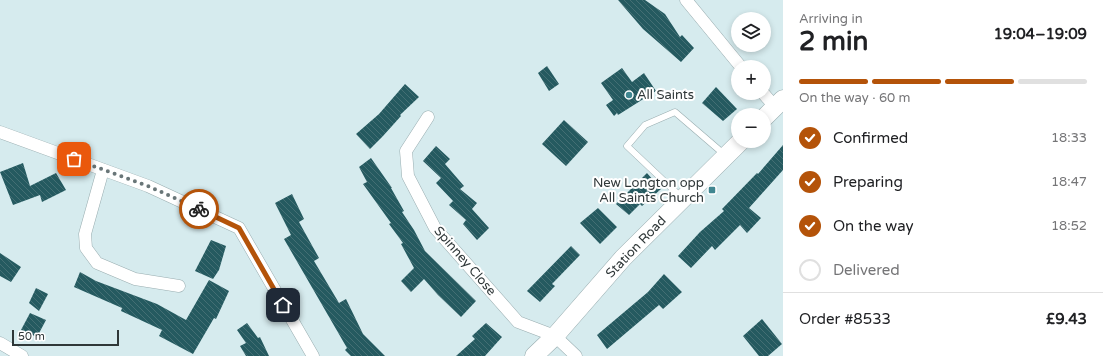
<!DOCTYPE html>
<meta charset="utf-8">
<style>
body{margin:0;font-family:"Varela Round",sans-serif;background:#f6f6f6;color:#202124;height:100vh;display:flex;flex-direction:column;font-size:15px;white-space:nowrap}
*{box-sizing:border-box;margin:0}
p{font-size:13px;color:#757577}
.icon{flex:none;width:22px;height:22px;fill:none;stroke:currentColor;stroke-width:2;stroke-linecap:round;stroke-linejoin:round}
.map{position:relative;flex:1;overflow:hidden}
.details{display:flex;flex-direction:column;background:#fff;width:320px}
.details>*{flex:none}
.fabs{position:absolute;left:731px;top:12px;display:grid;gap:8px}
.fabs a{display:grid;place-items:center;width:40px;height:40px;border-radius:50%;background:#fff;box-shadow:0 2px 6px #0003;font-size:20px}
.scale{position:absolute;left:12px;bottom:10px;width:107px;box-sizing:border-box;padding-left:4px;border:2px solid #2f3738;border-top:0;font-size:11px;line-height:14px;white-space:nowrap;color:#2f3738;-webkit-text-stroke:3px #fff;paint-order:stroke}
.pin{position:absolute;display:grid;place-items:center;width:34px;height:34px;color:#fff;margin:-17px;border-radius:8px;box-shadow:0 2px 6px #0006}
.courier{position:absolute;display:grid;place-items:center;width:40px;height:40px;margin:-20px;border:3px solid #b45309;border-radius:50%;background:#fff;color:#222;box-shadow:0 1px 5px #0007}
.head em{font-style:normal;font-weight:800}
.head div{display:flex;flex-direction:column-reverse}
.head{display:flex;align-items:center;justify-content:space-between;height:68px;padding:0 16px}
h1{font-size:26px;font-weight:800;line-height:30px}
.bar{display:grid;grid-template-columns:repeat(4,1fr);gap:6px 4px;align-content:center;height:48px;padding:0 16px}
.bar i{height:5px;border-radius:3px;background:#e0e0e0}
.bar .current{background:#b45309}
.bar p{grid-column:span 4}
.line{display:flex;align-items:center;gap:10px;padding:0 16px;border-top:1px solid #e0e0e0}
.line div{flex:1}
ol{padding:0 16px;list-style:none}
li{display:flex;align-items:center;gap:12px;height:44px}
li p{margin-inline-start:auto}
li .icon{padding:4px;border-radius:50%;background:#b45309;color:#fff;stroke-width:4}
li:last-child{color:#757577}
li i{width:22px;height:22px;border:2px solid #e0e0e0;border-radius:50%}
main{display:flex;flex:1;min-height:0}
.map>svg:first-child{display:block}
.building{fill:url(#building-back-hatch)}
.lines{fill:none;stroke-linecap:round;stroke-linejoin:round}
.lane-casing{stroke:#99adb0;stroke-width:7}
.street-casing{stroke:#99adb0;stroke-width:13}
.secondary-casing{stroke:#99adb0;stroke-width:19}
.lane{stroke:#fff;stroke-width:6}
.street{stroke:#fff;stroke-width:12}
.secondary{stroke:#fff;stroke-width:18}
.done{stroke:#697678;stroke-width:4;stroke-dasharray:0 7.2}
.route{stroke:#b45309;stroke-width:5}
.poi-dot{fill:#408690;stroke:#fff;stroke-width:1.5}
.labels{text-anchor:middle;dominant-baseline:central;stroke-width:4;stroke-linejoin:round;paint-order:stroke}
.poi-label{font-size:13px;fill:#2f3738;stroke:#fff;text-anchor:start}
.street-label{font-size:13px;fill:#2f3738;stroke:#fff}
</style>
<main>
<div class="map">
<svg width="783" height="356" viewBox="0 0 783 356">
<defs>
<pattern id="building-back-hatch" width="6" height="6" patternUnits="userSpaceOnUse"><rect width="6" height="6" fill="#255a60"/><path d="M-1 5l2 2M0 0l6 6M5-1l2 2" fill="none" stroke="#446f74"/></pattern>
</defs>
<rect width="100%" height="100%" fill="#d6ebee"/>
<g class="building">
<polygon points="618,0 645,0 665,14 680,37 682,35 694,48 681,62 643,29"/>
<polygon points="547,66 559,84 549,91 538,73"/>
<polygon points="622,68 632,82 644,73 656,91 618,115 617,113 614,116 606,105 613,100 601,83"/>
<polygon points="405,84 419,97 400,115 401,116 383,136 370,149 356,134 379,114"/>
<polygon points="716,87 737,109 723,121 702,103"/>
<polygon points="564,120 588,142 566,166 542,144"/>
<polygon points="783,145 783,170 749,208 761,218 747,233 740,225 715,250 712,246 691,268 678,256 700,232 724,211 722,209 757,173 758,174"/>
<polygon points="436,146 450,159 445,164 464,186 460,189 477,203 472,209 489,228 477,240 463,224 466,220 449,205 453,201 436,183 441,178 423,161"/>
<polygon points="371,158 392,188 391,188 404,211 402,212 414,230 425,251 476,301 461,317 438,295 424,279 411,292 401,281 414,268 401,244 403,243 389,224 391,223 363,184 367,182 359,167"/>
<polygon points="23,163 30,186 56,173 66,190 42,202 40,195 13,205 0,172"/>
<polygon points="647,173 661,189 642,206 640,204 629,215 616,204"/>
<polygon points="292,194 304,219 299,222 319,258 314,261 339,303 346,299 363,334 385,356 351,356 345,350 347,348 284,239 291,235 275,203"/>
<polygon points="598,208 617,227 600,244 580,223"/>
<polygon points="211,240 226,246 219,270 213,279 195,271"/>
<polygon points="571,246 580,255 552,284 555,286 540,302 527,291"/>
<polygon points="0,253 21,267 11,282 0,276"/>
<polygon points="80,272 96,281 157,304 186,320 209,280 229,291 216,319 214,318 193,354 159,336 162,330 121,311 122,308 74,287"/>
<polygon points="664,274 682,292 663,309 659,305 607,349 597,335 648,292"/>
<polygon points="36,288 48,294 39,311 29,303"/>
<polygon points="30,313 46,320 37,337 21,330"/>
<polygon points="762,319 782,344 768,356 759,356 743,336"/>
<polygon points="247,323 258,338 260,337 269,356 246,356 240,346 246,343 237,330"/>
<polygon points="486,323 502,337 485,356 456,356 475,339 472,336"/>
</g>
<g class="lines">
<g class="lane-casing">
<polyline id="lane" points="681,197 627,146 645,125 675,112 725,155"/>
</g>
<g class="street-casing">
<g id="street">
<polyline points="686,0 741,67"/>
<polyline points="763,93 775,107"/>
<polyline points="428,117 406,151 408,176 435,228 518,322 555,336 576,356"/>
<polyline points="0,132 148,186 239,228 313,356"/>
<polyline points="103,170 85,234 86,248 97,263 135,279 179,286"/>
<polyline points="0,343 22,356"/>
</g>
</g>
<g class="secondary-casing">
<g id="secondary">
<polyline points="764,118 783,99"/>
<polyline points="534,356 555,336 623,258 741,141"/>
</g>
</g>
<use href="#lane" class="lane"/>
<use href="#street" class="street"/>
<use href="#secondary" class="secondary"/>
</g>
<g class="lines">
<polyline class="done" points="74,159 148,186 199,209"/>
<polyline class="route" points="199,209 239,228 283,305"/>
</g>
<g class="poi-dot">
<circle cx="629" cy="95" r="4"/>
<rect x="708" y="186" width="8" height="8" rx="2"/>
</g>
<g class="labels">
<g class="poi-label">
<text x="637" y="95">All Saints</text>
<text x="704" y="183" text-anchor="end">New Longton opp<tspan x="704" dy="15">All Saints Church</tspan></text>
</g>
<g class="street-label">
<text transform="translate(636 247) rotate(-46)">Station Road</text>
<text transform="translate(465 261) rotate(49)">Spinney Close</text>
</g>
</g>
</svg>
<div class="fabs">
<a><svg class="icon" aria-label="layers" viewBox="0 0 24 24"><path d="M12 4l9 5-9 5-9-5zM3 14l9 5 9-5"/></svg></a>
<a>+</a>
<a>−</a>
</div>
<div class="scale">50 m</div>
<div class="pin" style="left:74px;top:159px;background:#ea580c"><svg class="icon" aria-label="bag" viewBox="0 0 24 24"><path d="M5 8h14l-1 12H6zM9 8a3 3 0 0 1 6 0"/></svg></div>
<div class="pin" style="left:283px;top:305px;background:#1f2937"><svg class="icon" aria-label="home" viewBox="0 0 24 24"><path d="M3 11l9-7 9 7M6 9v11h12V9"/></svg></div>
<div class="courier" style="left:199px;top:209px"><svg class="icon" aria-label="bike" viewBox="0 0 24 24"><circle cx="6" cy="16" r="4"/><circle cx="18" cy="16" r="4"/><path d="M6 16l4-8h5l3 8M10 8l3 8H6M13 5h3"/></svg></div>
</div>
<section class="details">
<div class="head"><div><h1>2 min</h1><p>Arriving in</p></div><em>19:04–19:09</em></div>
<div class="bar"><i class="current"></i><i class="current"></i><i class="current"></i><i></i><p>On the way · 60 m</p></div>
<ol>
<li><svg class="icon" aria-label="check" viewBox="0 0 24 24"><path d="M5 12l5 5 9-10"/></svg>Confirmed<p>18:33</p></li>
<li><svg class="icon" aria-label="check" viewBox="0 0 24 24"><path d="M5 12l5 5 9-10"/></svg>Preparing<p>18:47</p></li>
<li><svg class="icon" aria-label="check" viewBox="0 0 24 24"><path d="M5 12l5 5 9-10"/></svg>On the way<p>18:52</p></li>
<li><i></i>Delivered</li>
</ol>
<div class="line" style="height:52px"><div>Order #8533</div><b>£9.43</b></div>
</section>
</main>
